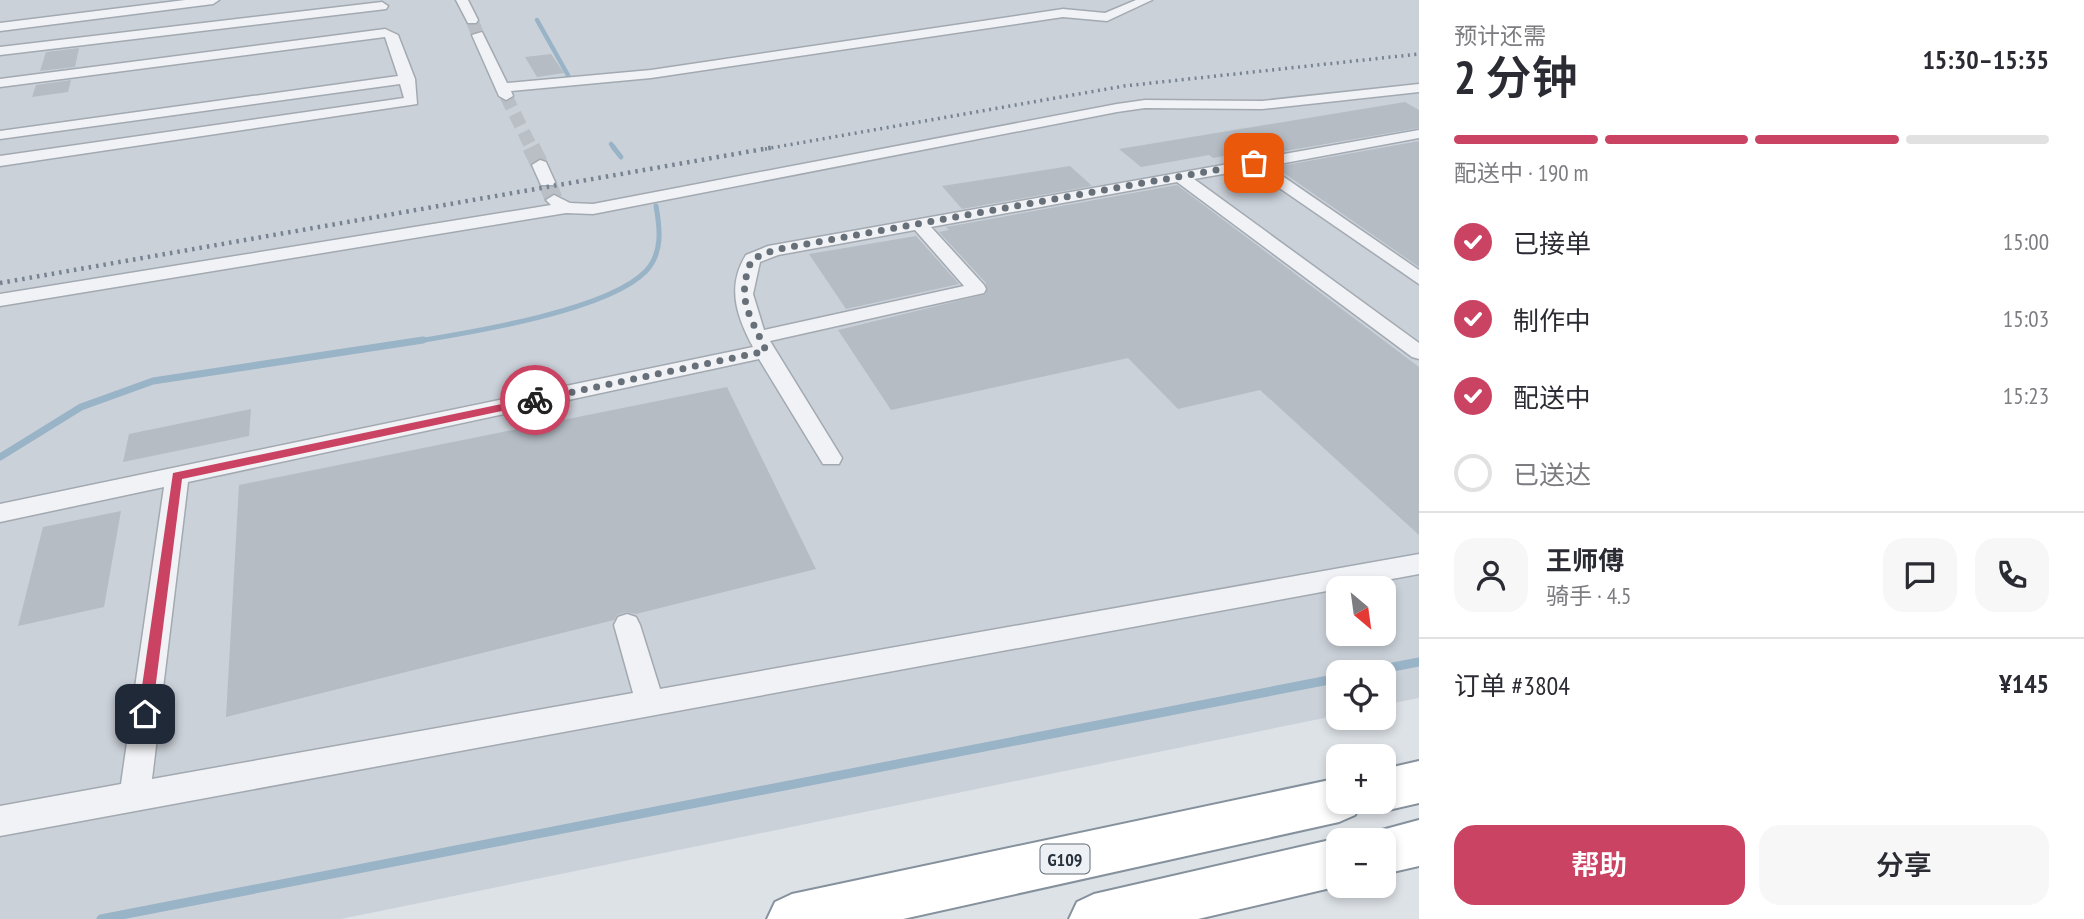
<!DOCTYPE html>
<html lang="zh">
<meta charset="utf-8">
<style>
body{margin:0;font-family:"PT Sans Narrow","Noto Sans SC",sans-serif;background:#f7f7f7;color:#2b2b33;height:100vh;display:flex;flex-direction:column;font-size:26px;white-space:nowrap}
*{box-sizing:border-box;margin:0}
p{font-size:23px;color:#7c7c81}
.icon{flex:none;width:38px;height:38px;fill:none;stroke:currentColor;stroke-width:2;stroke-linecap:round;stroke-linejoin:round}
.map{position:relative;flex:1;overflow:hidden}
.details{display:flex;flex-direction:column;background:#fff;width:665px}
.details>*{flex:none}
.needle{width:46px;rotate:151deg}
.controls{position:absolute;left:1326px;top:576px;display:grid;gap:14px}
.controls a{display:grid;place-items:center;width:70px;height:70px;border-radius:14px;background:#fff;box-shadow:0 4px 10px #0003;font-size:35px}
.pin{position:absolute;display:grid;place-items:center;width:60px;height:60px;color:#fff;margin:-30px;border-radius:14px;box-shadow:0 4px 10px #0006}
.courier{position:absolute;display:grid;place-items:center;width:70px;height:70px;margin:-35px;border:5px solid #cb4363;border-radius:50%;background:#fff;color:#222;box-shadow:0 2px 9px #0007}
.summary em{font-style:normal;font-weight:600}
.summary div{display:flex;flex-direction:column-reverse}
.summary{display:flex;align-items:center;justify-content:space-between;height:119px;padding:0 35px}
h1{font-size:46px;font-weight:600;line-height:52px}
.bar{display:grid;grid-template-columns:repeat(4,1fr);gap:10px 7px;align-content:center;height:84px;padding:0 35px}
.bar i{height:9px;border-radius:5px;background:#e1e1e2}
.bar .active{background:#cb4363}
.bar p{grid-column:span 4}
.line{display:flex;align-items:center;gap:18px;padding:0 35px;border-top:2px solid #e1e1e2}
.line div{flex:1}
.round{display:grid;place-items:center;flex:none;width:74px;height:74px;border-radius:21px;background:#f7f7f7}
ol{padding:0 35px;list-style:none}
li{display:flex;align-items:center;gap:21px;height:77px}
li p{margin-inline-start:auto}
li .icon{padding:7px;border-radius:50%;background:#cb4363;color:#fff;stroke-width:4}
li:last-child{color:#7c7c81}
li i{width:38px;height:38px;border:4px solid #e1e1e2;border-radius:50%}
.action{display:flex;gap:14px;margin-top:auto;padding:14px 35px}
.action a{flex:1;height:80px;border-radius:21px;background:#cb4363;color:#fff;font-size:28px;font-weight:600;line-height:80px;text-align:center}
.action a+a{background:#f7f7f7;color:#2b2b33}
main{display:flex;flex:1;min-height:0}
.map>svg:first-child{display:block}
.built{fill:#cbd1d9;fill-rule:evenodd}
.lines{fill:none;stroke-linecap:round;stroke-linejoin:round}
.stream-far3{stroke:#99b3c7;stroke-width:4.5}
.stream-far2{stroke:#99b3c7;stroke-width:5}
.stream-far1{stroke:#99b3c7;stroke-width:7}
.stream{stroke:#99b3c7;stroke-width:9}
.building{fill:#b5bcc4}
.minor-tunnel-far1{stroke:#b9bfc5;stroke-width:13;stroke-dasharray:13 7;stroke-linecap:butt}
.minor-tunnel{stroke:#b9bfc5;stroke-width:18;stroke-dasharray:18 9;stroke-linecap:butt}
.minor-casing{stroke:#a3a9b1;stroke-width:3}
.highway-casing{stroke:#85919d;stroke-width:4}
.minor{fill:#f0f2f5;fill-rule:evenodd}
.highway{fill:#fff;fill-rule:evenodd}
.rail-far1{stroke:#778390;stroke-width:3.5;stroke-dasharray:2 4.5;stroke-linecap:butt}
.rail{stroke:#778390;stroke-width:4.5;stroke-dasharray:2.5 5;stroke-linecap:butt}
.route{fill:#cb4363}
.done{stroke:#676f78;stroke-width:7;stroke-dasharray:0 12.6}
.labels{text-anchor:middle;dominant-baseline:central;stroke-width:6;stroke-linejoin:round;paint-order:stroke}
.shield{fill:#edf1f5;stroke:#626b74;stroke-width:2}
.shield-label{font-size:18px;font-weight:bold;fill:#27313d}
</style>
<main>
<div class="map">
<svg width="1419" height="919" viewBox="0 0 1419 919">
<rect width="100%" height="100%" fill="#dde2e7"/>
<path class="built" d="M0,0h1419v698l-35,7v-33h-45v43l-998,204h-341zM1339,588h45v46h-45z"/>
<g class="lines">
<g class="stream-far3">
<polyline points="537,20 569,77"/>
<polyline points="611,144 615,149"/>
</g>
<g class="stream-far2">
<polyline points="613,147 621,157"/>
<path d="M412,342c55,-9 196,-31 234,-71 17,-18 14,-43 10,-65"/>
</g>
<polyline class="stream-far1" points="0,457 81,407 153,381 423,340"/>
<g class="stream">
<polyline points="1367,672 1419,662"/>
<polyline points="101,919 1339,678"/>
</g>
</g>
<g class="building">
<polygon points="79,48 75,67 40,71 46,52"/>
<polygon points="551,54 564,73 537,77 525,57"/>
<polygon points="71,80 68,92 32,97 36,85"/>
<polygon points="1405,102 1419,110 1419,128 1255,156 1248,152 1213,158 1209,155 1141,167 1119,149"/>
<polygon points="1419,141 1419,267 1275,167"/>
<polygon points="1070,166 1092,186 962,209 942,186"/>
<polygon points="1177,185 1419,367 1419,535 1260,390 1178,409 1128,358 891,410 838,330 986,294 986,283 939,232 949,230 946,227"/>
<polygon points="916,236 959,284 846,309 809,254"/>
<polygon points="727,387 816,569 636,614 626,612 617,615 614,620 226,717 239,485"/>
<polygon points="251,409 249,436 123,462 129,434"/>
<polygon points="121,511 104,607 18,626 43,527"/>
</g>
<g class="lines">
<g class="minor-tunnel-far1">
<polyline points="472,20 478,35"/>
<polyline points="506,96 532,149"/>
</g>
<g class="minor-tunnel">
<polyline points="531,147 540,165"/>
<polyline points="547,182 554,200"/>
</g>
<g class="minor-casing">
<g id="minor">
<polygon points="185,0 219,0 213,4 0,31 0,23"/>
<polygon points="456,0 468,0 478,20 476,23 468,23"/>
<polygon points="1136,0 1152,0 1107,21 1063,17 651,78 511,91 513,96 506,100 499,96 472,35 482,32 507,83 651,70 1063,9 1105,13"/>
<polygon points="382,2 388,6 386,9 0,55 0,47"/>
<polygon points="385,29 398,35 415,79 417,104 0,166 0,156 404,98 400,84 0,139 0,131 398,76 385,37 0,87 0,79"/>
<polygon points="1419,84 1419,92 1262,109 1145,108 1117,112 593,214 566,213 0,306 0,294 551,205 546,200 554,195 570,203 593,204 1117,104 1145,100 1262,101"/>
<path d="M1419,130v8l-151,28 151,104v14l-167,-115 -58,10 225,164v16l-7,-2 -235,-175 -246,45 53,58 2,4 -2,4 -214,48 72,117 -3,6h-16l-64,-105 -571,123 -36,297 481,-86 -19,-68 4,-8 9,-3 9,3 4,8 20,64 759,-135v20l-1419,262v-30l121,-22 43,-297 -164,35v-18l753,-157c-16,-30 -27,-60 -7,-92l22,-9zM915,230l49,56 -200,44 -11,-36 7,-32 18,-7z"/>
<polygon points="540,160 546,162 555,182 553,185 541,185 532,165"/>
</g>
</g>
<g class="highway-casing">
<g id="highway">
<polygon points="1419,761 1419,803 1384,811 1368,805 1367,802 1384,802 1384,769"/>
<polygon points="1339,778 1339,802 1361,802 1355,815 1339,822 903,919 767,919 775,902 792,894"/>
<polygon points="1419,820 1419,866 1384,874 1384,840 1365,840 1367,834"/>
<polygon points="1339,838 1343,840 1339,840 1339,886 1198,919 1069,919 1077,902 1094,894"/>
</g>
</g>
<use href="#minor" class="minor"/>
<use href="#highway" class="highway"/>
<polyline class="rail-far1" points="765,149 1124,86 1419,54"/>
<polyline class="rail" points="0,283 775,147"/>
</g>
<polygon class="route" points="535,397 541,400 539,403 182,479 152,714 150,718 140,718 138,714 173,473"/>
<g class="lines">
<path class="done" d="M535,400l231,-49c-16,-37 -31,-51 -14,-92l22,-9 480,-87"/>
</g>
<g class="labels">
<rect class="shield" x="1040.5" y="844.5" width="49" height="29" rx="5"/>
<g class="shield-label">
<text x="1065" y="859">G109</text>
</g>
</g>
</svg>
<div class="controls">
<a><svg class="needle" viewBox="-14 -14 28 28"><path d="M0-13l5 13h-10z" fill="#e53935"/><path d="M0 13l5-13h-10z" fill="#7c7c81"/></svg></a>
<a><svg class="icon" aria-label="locate" viewBox="0 0 24 24"><circle cx="12" cy="12" r="6"/><path d="M12 2v4M12 18v4M2 12h4M18 12h4"/></svg></a>
<a>+</a>
<a>−</a>
</div>
<div class="pin" style="left:1254px;top:163px;background:#ea580c"><svg class="icon" aria-label="bag" viewBox="0 0 24 24"><path d="M5 8h14l-1 12H6zM9 8a3 3 0 0 1 6 0"/></svg></div>
<div class="pin" style="left:145px;top:714px;background:#1f2937"><svg class="icon" aria-label="home" viewBox="0 0 24 24"><path d="M3 11l9-7 9 7M6 9v11h12V9"/></svg></div>
<div class="courier" style="left:535px;top:400px"><svg class="icon" aria-label="bike" viewBox="0 0 24 24"><circle cx="6" cy="16" r="4"/><circle cx="18" cy="16" r="4"/><path d="M6 16l4-8h5l3 8M10 8l3 8H6M13 5h3"/></svg></div>
</div>
<section class="details">
<div class="summary"><div><h1>2 分钟</h1><p>预计还需</p></div><em>15:30–15:35</em></div>
<div class="bar"><i class="active"></i><i class="active"></i><i class="active"></i><i></i><p>配送中 · 190 m</p></div>
<ol>
<li><svg class="icon" aria-label="check" viewBox="0 0 24 24"><path d="M5 12l5 5 9-10"/></svg>已接单<p>15:00</p></li>
<li><svg class="icon" aria-label="check" viewBox="0 0 24 24"><path d="M5 12l5 5 9-10"/></svg>制作中<p>15:03</p></li>
<li><svg class="icon" aria-label="check" viewBox="0 0 24 24"><path d="M5 12l5 5 9-10"/></svg>配送中<p>15:23</p></li>
<li><i></i>已送达</li>
</ol>
<div class="line" style="height:126px"><a class="round"><svg class="icon" aria-label="person" viewBox="0 0 24 24"><circle cx="12" cy="8" r="4"/><path d="M4 21q1-7 8-7t8 7"/></svg></a><div><b>王师傅</b><p>骑手 · 4.5</p></div><a class="round"><svg class="icon" aria-label="chat" viewBox="0 0 24 24"><path d="M4 5h16v11H9l-5 4z"/></svg></a><a class="round"><svg class="icon" aria-label="phone" viewBox="0 0 24 24"><path d="M5 4h4l2 5-3 2q2 4 5 5l2-3 5 2v4C11 20 4 13 5 4z"/></svg></a></div>
<div class="line" style="height:91px"><div>订单 #3804</div><b>¥145</b></div>
<div class="action"><a>帮助</a><a>分享</a></div>
</section>
</main>
